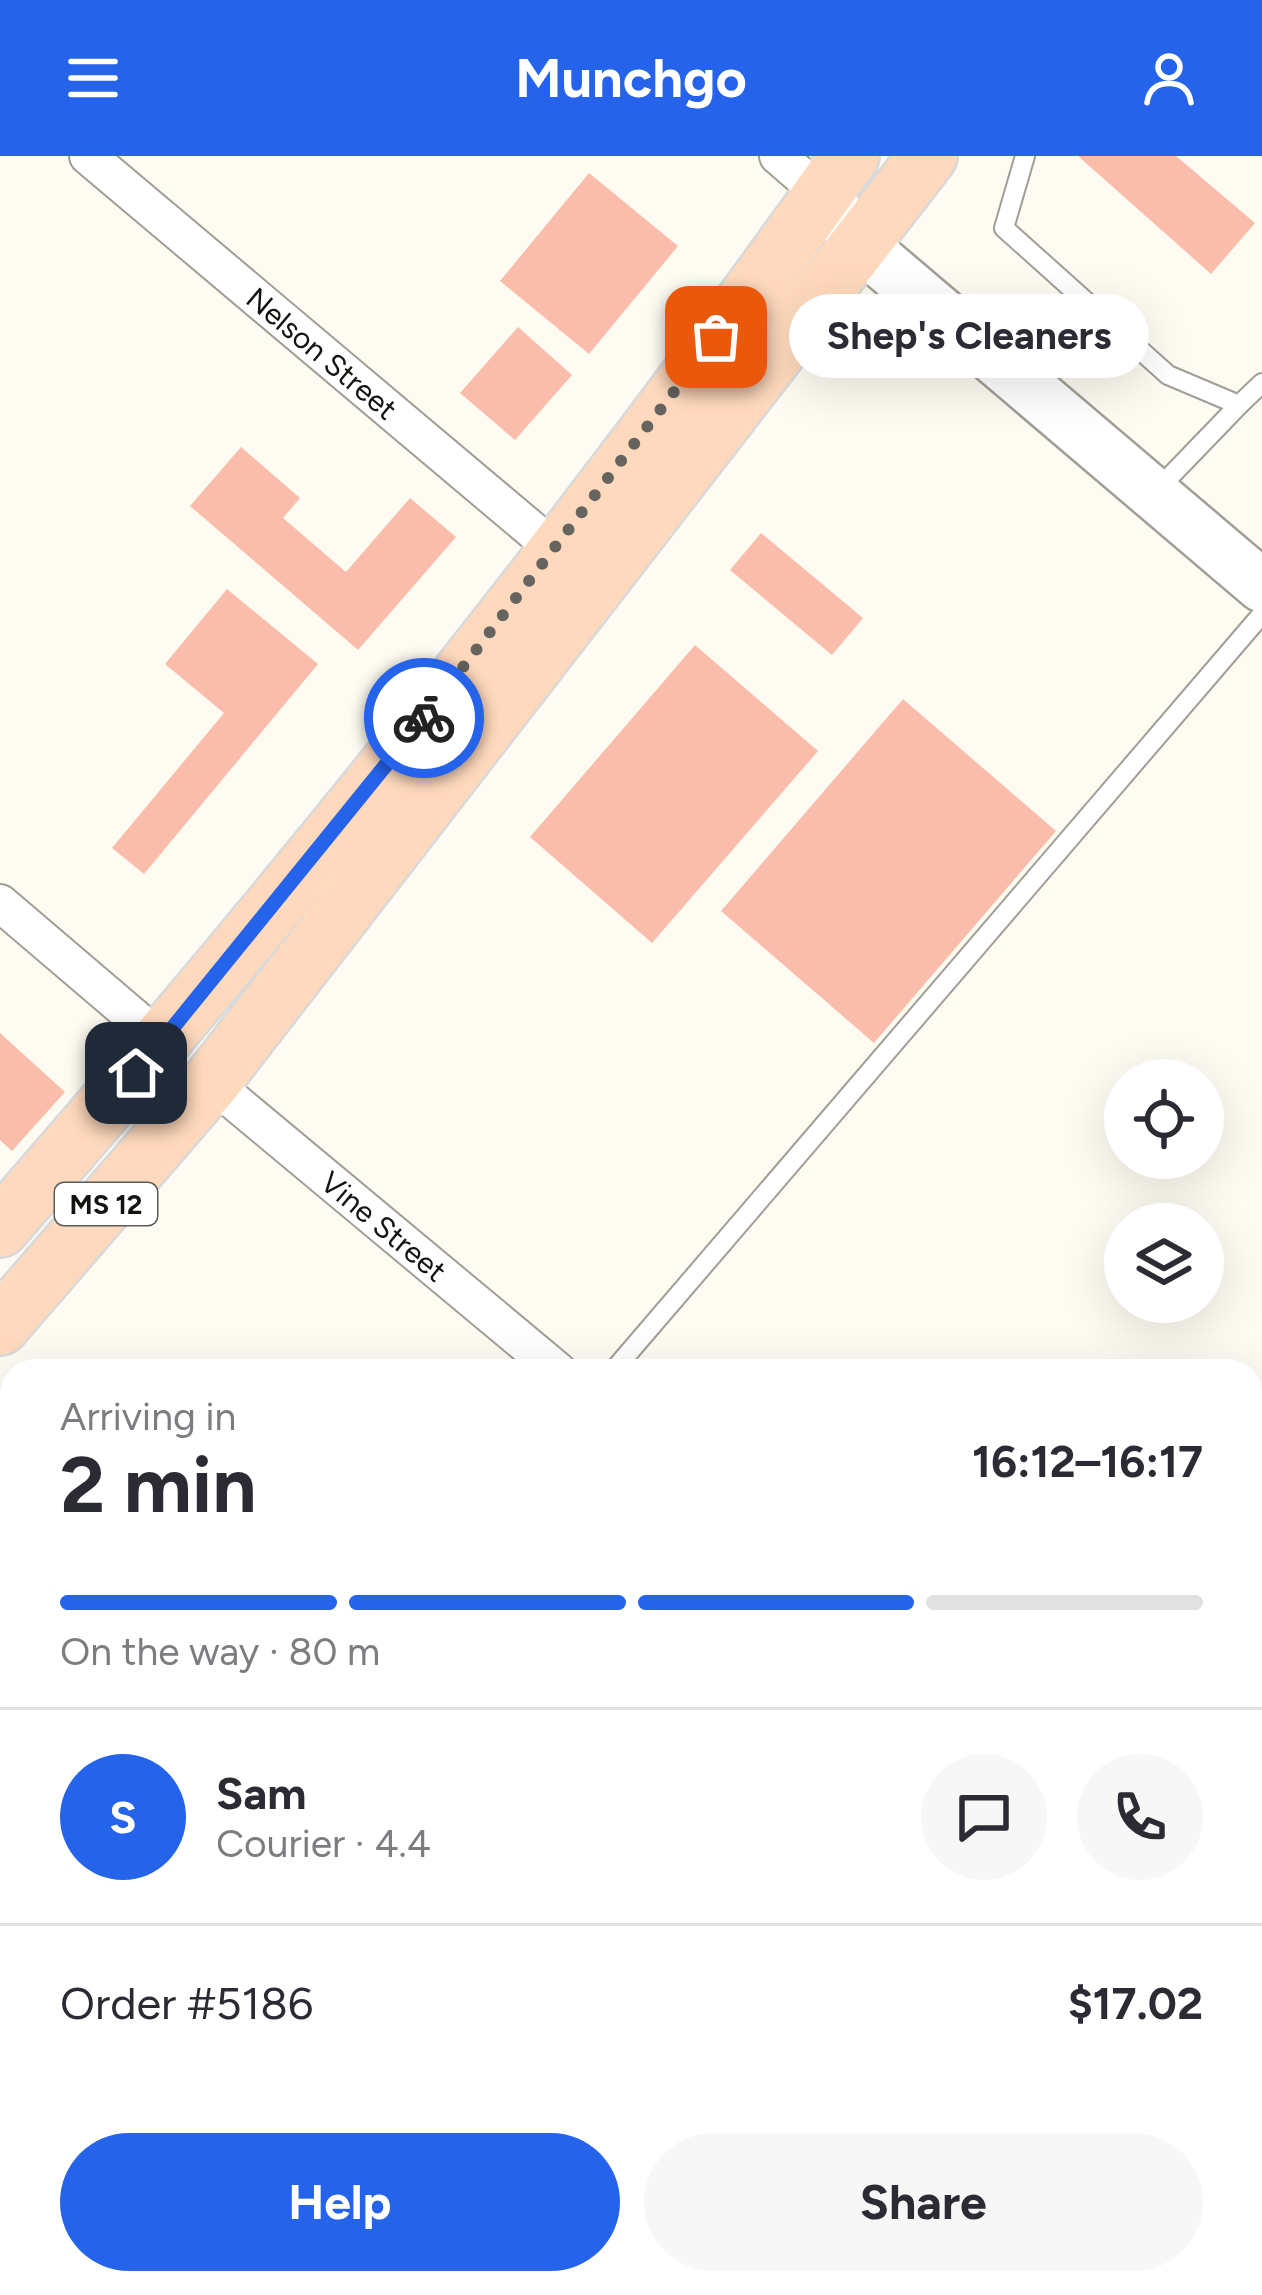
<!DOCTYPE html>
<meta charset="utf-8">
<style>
body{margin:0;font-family:Figtree,sans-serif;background:#f7f7f7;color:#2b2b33;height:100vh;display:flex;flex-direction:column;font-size:45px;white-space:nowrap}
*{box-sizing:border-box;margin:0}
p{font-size:39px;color:#7c7c81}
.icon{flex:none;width:66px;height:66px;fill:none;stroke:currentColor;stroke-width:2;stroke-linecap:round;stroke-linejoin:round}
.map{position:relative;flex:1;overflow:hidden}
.drawer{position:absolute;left:0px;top:1203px;width:1263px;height:936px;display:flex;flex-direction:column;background:#fff;border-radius:36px 36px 0 0;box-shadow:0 12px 48px #0002}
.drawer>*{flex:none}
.controls{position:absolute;left:1104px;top:903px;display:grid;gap:24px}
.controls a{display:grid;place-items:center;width:120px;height:120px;border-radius:50%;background:#fff;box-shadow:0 12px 48px #0002;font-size:60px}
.pin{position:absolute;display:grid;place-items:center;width:102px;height:102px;color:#fff;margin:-51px;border-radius:24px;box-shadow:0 6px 18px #0006}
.courier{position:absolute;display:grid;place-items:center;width:120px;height:120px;margin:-60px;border:9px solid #2563eb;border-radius:50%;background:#fff;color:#222;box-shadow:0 3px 15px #0007}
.bubble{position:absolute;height:84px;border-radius:42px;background:#fff;box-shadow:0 12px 48px #0002;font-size:39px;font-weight:700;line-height:84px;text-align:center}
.headline em{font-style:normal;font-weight:700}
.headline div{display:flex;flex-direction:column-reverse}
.headline{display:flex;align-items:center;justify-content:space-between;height:204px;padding:0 60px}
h1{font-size:78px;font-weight:700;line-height:90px}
.bar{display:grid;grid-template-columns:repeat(4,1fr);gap:18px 12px;align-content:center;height:144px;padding:0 60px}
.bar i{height:15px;border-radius:9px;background:#e1e1e2}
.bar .active{background:#2563eb}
.bar p{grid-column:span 4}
.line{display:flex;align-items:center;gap:30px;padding:0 60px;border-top:3px solid #e1e1e2}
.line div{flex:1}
.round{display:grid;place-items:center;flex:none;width:126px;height:126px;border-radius:63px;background:#f7f7f7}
.button{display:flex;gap:24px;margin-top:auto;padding:24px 60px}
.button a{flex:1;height:138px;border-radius:72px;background:#2563eb;color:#fff;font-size:48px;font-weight:700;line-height:138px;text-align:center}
.button a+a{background:#f7f7f7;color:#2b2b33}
header{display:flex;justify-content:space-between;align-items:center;height:156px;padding:0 60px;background:#2563eb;color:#fff;font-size:54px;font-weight:700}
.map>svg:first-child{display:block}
.building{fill:#fbbdab}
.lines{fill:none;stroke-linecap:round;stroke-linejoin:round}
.service-casing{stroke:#a19e96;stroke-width:22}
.minor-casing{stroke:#a19e96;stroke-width:40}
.tertiary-casing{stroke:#a19e96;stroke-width:50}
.secondary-casing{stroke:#a19e96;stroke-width:56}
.primary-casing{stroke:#d9d9d9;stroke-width:62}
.service{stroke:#fff;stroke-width:18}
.minor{stroke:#fff;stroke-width:36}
.tertiary{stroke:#fff;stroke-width:45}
.secondary{stroke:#fff;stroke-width:51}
.primary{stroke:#fed9bd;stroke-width:57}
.done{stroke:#66645f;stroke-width:12;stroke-dasharray:0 21.6}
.route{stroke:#2563eb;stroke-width:15}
.labels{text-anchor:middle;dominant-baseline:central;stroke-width:12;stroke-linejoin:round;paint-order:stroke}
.shield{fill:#fff;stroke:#5a5a58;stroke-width:3}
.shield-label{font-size:27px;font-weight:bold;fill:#141310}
.street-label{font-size:30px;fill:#141310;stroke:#fff}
</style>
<header><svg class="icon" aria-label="menu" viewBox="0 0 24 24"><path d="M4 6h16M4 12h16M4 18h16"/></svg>Munchgo<svg class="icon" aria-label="person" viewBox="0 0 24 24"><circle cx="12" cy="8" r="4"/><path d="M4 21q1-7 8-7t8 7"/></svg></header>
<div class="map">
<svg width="1262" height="2139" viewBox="0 0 1262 2139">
<rect width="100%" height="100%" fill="#fefbf2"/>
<g class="building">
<polygon points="1078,0 1176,0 1255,67 1211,118"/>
<polygon points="589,17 678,90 589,198 500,125"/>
<polygon points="518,171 572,219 515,284 460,237"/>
<polygon points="241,291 300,342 283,362 346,416 410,342 456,381 358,494 190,350"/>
<polygon points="761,377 863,462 832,499 730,414"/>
<polygon points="227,433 318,508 144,718 112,692 224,557 165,508"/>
<polygon points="695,489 818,595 652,787 530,681"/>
<polygon points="903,543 1056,675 874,887 721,755"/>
<polygon points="0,877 65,936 12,995 0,984"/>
<polygon points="1262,1974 1262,2020 1251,2010 1251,1986"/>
<polygon points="12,2106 12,2127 142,2127 132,2139 0,2139 0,2120"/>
<polygon points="490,2127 593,2127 583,2139 504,2139"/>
<polygon points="631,2127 689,2127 679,2139 629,2139 624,2135"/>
<polygon points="1130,2127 1205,2127 1215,2136 1120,2139"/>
</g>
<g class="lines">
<g class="service-casing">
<g id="service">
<polyline points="1025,0 1004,72 1168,219 1239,249 1262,227"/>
<polyline points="1157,334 1239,249"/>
<polyline points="613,1215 1262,458"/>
<polyline points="0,1379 12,1390"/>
<polyline points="0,1753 12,1739"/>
<polyline points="0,2006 12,1993"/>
</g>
</g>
<g class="minor-casing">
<g id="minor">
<path id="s1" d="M88,0l469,395"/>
<polyline points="778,0 823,39"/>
<polyline points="0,747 163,886"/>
<path id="s2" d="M211,926l347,289"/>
<polyline points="1251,1798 1262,1807"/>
</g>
</g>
<g class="tertiary-casing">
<g id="tertiary">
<polyline points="0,1867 12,1877"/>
<polyline points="299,2127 312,2139"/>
</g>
</g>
<g class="secondary-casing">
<polyline id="secondary" points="823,39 862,90 1262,430"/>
</g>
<g class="primary-casing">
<g id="primary">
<path d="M0,1072c300,-343 586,-700 850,-1072"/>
<polyline points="0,1170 211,926 928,0"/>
</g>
</g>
<use href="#service" class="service"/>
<use href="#minor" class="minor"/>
<use href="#tertiary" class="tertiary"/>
<use href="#secondary" class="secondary"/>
<use href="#primary" class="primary"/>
</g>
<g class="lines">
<polyline class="done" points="424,562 716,181"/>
<polyline class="route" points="136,917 424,562"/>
</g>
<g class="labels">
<rect class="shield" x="55" y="1027" width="102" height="42" rx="9"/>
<g class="shield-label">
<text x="106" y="1048">MS 12</text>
</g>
<g class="street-label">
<text stroke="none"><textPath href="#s1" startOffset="306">Nelson Street</textPath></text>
<text stroke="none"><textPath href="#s2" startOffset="225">Vine Street</textPath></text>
</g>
</g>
</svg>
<div class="controls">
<a><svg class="icon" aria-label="locate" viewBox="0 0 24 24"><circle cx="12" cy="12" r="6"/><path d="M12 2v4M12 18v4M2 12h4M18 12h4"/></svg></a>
<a><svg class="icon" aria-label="layers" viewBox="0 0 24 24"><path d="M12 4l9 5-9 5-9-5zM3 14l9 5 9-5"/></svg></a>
</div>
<div class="pin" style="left:716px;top:181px;background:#ea580c"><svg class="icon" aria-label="bag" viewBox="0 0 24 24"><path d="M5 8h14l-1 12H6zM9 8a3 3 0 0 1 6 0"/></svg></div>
<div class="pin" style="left:136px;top:917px;background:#1f2937"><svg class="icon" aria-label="home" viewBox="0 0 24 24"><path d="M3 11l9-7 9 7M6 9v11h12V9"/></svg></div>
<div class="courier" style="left:424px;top:562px"><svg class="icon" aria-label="bike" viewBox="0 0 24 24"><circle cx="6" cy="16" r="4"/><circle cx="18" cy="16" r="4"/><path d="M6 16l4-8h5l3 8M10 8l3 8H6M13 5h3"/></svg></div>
<div class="bubble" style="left:789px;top:138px;width:360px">Shep's Cleaners</div>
<section class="drawer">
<div class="headline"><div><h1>2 min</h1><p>Arriving in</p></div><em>16:12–16:17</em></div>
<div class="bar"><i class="active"></i><i class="active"></i><i class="active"></i><i></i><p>On the way · 80 m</p></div>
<div class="line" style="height:216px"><b class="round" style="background:#2563eb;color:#fff">S</b><div><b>Sam</b><p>Courier · 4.4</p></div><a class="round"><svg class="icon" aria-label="chat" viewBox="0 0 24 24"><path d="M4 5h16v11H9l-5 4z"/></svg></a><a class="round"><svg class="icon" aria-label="phone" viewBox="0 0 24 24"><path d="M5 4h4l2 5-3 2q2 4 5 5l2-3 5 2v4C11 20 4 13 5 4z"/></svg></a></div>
<div class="line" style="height:156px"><div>Order #5186</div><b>$17.02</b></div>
<div class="button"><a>Help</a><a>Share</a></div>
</section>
</div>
